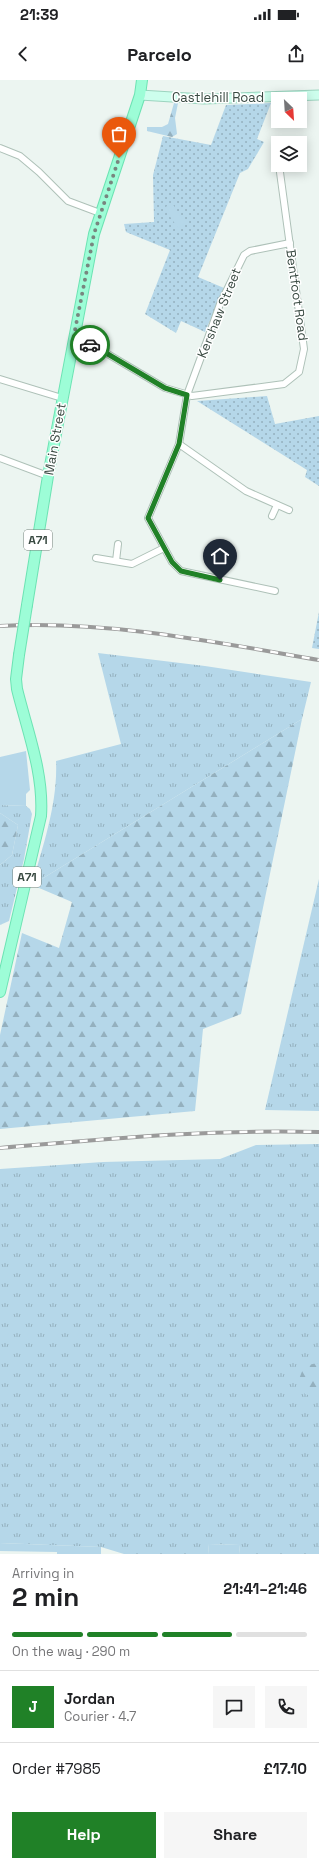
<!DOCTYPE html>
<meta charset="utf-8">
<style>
body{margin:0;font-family:"Space Grotesk",sans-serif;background:#f6f6f6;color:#202124;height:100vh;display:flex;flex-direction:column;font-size:15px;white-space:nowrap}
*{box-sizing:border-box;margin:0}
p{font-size:13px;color:#757577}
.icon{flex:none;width:22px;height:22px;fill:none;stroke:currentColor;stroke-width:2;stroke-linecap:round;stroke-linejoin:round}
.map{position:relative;height:1474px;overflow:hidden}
.drawer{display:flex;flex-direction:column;background:#fff;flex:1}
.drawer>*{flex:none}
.needle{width:26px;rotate:155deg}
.controls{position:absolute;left:271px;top:12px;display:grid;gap:8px}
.controls a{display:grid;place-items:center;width:36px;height:36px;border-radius:0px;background:#fff;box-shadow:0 2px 10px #0003;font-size:20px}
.pin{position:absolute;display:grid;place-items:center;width:34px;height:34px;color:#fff;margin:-41px -17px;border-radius:50% 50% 50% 0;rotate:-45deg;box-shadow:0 0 4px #0007}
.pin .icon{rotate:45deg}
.courier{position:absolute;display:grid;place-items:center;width:40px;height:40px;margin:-20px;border:3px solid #208127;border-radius:50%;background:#fff;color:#222;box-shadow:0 1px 5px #0007}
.summary em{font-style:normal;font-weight:800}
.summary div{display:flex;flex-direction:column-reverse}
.summary{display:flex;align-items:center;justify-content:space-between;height:68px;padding:0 12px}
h1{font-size:26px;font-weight:800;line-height:30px}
.bar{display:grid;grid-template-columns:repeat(4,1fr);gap:6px 4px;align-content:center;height:48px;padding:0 12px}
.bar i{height:5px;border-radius:3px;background:#e0e0e0}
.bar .current{background:#208127}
.bar p{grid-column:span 4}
.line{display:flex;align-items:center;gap:10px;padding:0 12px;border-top:1px solid #e0e0e0}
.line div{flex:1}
.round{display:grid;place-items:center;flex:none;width:42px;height:42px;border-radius:0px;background:#f6f6f6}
.cta{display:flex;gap:8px;margin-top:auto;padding:8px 12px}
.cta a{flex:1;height:46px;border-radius:0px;background:#208127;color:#fff;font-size:16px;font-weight:800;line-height:46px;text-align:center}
.cta a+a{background:#f6f6f6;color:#202124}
.status{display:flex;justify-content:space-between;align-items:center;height:28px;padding:0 20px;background:#fff;direction:ltr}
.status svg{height:11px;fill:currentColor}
header{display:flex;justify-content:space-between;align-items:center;height:52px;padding:0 12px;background:#fff;font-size:18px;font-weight:800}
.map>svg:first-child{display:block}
.grass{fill:url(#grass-tufts)}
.forest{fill:url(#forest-firs)}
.park{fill:url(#park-dots)}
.garden{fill:#b5d7e9}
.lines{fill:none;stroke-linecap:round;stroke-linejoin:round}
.minor-casing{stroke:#aec1b8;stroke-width:8}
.secondary-casing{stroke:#9cd4bf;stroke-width:11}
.primary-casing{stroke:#6ce3b3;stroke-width:12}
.minor{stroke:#fff;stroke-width:6}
.secondary{stroke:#cdfeed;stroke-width:9}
.primary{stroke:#9dfdd7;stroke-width:10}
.rail-casing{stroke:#9a9a9a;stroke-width:4}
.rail{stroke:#fff;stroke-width:2.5;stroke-dasharray:8;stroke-linecap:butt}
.primary-bridge-casing{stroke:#6ce3b3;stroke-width:12;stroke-linecap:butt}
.primary-bridge{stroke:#9dfdd7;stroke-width:10}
.done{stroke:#78867f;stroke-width:4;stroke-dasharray:0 7.2}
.route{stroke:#208127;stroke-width:5}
.labels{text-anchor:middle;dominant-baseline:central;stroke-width:3;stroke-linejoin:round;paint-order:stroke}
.shield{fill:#fff;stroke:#74807b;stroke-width:1}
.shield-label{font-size:12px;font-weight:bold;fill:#394a42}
.street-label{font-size:13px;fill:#394a42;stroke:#fff}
</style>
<div class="status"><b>21:39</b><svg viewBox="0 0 49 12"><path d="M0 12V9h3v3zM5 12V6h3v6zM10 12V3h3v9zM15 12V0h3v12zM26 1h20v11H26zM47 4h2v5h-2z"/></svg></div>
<header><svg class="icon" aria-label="back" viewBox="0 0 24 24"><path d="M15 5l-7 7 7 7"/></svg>Parcelo<svg class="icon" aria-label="share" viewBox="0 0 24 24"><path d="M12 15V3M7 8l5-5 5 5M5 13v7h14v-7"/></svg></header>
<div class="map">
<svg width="319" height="1474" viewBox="0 0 319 1474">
<defs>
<pattern id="grass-tufts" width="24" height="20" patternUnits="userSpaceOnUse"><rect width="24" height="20" fill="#b5d7e9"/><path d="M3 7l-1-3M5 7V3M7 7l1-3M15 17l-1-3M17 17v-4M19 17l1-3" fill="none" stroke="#94b0be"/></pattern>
<pattern id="forest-firs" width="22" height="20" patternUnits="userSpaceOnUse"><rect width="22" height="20" fill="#b5d7e9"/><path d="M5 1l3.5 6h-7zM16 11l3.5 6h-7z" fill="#94b0be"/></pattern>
<pattern id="park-dots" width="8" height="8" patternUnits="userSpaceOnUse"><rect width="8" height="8" fill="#b5d7e9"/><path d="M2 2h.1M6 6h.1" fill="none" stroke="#94b0be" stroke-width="1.8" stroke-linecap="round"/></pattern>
</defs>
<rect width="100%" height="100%" fill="#ecf5f1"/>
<g class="grass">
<path d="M98,573l107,13 106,16 -9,37 -270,166c11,-40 26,-82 24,-124l65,-17z"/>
<polygon points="0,725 26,726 30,729 32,734 24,779 9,841 0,845 0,785 12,775 18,745 0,733"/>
<polygon points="319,799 319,1031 265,1030"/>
<polygon points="319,1064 319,1474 239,1474 240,1465 209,1464 208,1474 124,1474 101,1467 0,1463 0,1089 103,1082 220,1079 256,1065"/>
</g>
<g class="forest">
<polygon points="174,23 178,23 175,38 177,54 172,57 147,51 147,47 162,47 168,44"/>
<polygon points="302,639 241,934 203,949 195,1031 0,1049 0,955 22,853 59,868 72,822 32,805"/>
<polygon points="0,733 18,745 12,775 0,785"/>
<polygon points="317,1283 319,1284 319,1318 305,1314 298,1302 304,1286"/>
</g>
<g class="park">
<polygon points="271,23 257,59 264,62 248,89 240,93 198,197 224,208 205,252 181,241 176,253 145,234 170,170 126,152 124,144 154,142 153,95 163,56 211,65 226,25"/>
<polygon points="267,316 275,344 319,336 319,406 305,397 307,390 197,321"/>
<polygon points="319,532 319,569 312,568"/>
</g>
<g class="garden">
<polygon points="172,123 185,143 178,148 164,128"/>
<polygon points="26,671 30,710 26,714 26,726 0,725 0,677"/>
<polygon points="0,1463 101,1467 101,1474 57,1474 57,1472 0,1471"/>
<polygon points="209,1464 240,1465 239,1474 208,1474"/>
</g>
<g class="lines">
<g class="minor-casing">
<g id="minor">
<polyline points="0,68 20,76 39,92 68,121 100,133"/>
<polyline points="73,261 85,263 101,270 165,308 192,316 284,304 299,292 304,269 279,85"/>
<polyline points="0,299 62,318"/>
<polyline points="179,364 246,411 289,430"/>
<polyline points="0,378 48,396"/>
<polyline points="272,436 277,425"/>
<polyline points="96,478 132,484 164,468"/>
<polyline points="116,481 118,464"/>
<polyline points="275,511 181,491 172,482 148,438 179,364 187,315 208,258 220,224 244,175 250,171 290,163"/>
</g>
</g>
<g class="secondary-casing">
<polyline id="secondary" points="140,15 204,19 319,15"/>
</g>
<g class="primary-casing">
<g id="primary">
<polyline points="27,525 48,396 94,154 140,15 142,0"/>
<path d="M0,912l41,-176c3,-43 -14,-86 -24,-127l-1,-10 3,-24"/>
</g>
</g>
<use href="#minor" class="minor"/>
<use href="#secondary" class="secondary"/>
<use href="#primary" class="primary"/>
<g class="rail-casing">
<g id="rail">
<path d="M0,546c107,-6 214,16 319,34"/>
<path d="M0,1068c106,-9 212,-19 319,-16"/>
</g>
</g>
<use href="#rail" class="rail"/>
<g class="primary-bridge-casing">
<polyline id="primary-bridge" points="19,575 27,525"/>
</g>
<use href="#primary-bridge" class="primary-bridge"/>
</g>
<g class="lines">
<polyline class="done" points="90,265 73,260 94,154 119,78"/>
<polyline class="route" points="90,265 101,270 165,308 187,315 179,364 148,438 172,482 181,491 220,500"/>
</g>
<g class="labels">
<g class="shield">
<rect x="24" y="450" width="28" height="20" rx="3"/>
<rect x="13" y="787" width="28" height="20" rx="3"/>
</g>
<g class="shield-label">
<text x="38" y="460">A71</text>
<text x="27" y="797">A71</text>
</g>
<g class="street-label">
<text x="218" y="17">Castlehill Road</text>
<text transform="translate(297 215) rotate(82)">Bentfoot Road</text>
<text transform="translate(219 233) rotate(-68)">Kershaw Street</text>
<text transform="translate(55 359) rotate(-80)">Main Street</text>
</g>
</g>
</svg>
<div class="controls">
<a><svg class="needle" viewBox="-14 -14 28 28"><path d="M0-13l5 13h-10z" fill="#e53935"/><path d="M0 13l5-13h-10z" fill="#757577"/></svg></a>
<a><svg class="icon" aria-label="layers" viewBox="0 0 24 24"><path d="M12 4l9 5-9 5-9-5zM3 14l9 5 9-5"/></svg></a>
</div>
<div class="pin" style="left:119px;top:78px;background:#ea580c"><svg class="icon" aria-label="bag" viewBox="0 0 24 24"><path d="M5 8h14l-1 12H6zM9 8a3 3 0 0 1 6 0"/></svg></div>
<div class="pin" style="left:220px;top:500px;background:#1f2937"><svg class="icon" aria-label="home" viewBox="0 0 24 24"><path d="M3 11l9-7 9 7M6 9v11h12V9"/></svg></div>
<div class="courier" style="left:90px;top:265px"><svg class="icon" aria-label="car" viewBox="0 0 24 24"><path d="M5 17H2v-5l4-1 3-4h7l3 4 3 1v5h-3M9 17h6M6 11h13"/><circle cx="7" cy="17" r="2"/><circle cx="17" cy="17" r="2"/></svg></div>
</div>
<section class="drawer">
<div class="summary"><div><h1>2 min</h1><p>Arriving in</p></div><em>21:41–21:46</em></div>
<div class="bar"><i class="current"></i><i class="current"></i><i class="current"></i><i></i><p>On the way · 290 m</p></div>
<div class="line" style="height:72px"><b class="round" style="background:#208127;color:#fff">J</b><div><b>Jordan</b><p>Courier · 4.7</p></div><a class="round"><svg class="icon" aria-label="chat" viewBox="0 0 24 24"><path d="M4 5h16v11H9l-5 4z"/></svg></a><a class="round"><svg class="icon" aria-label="phone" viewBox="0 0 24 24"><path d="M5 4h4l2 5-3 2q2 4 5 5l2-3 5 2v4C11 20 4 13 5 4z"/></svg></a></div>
<div class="line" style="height:52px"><div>Order #7985</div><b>£17.10</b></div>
<div class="cta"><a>Help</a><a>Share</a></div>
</section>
